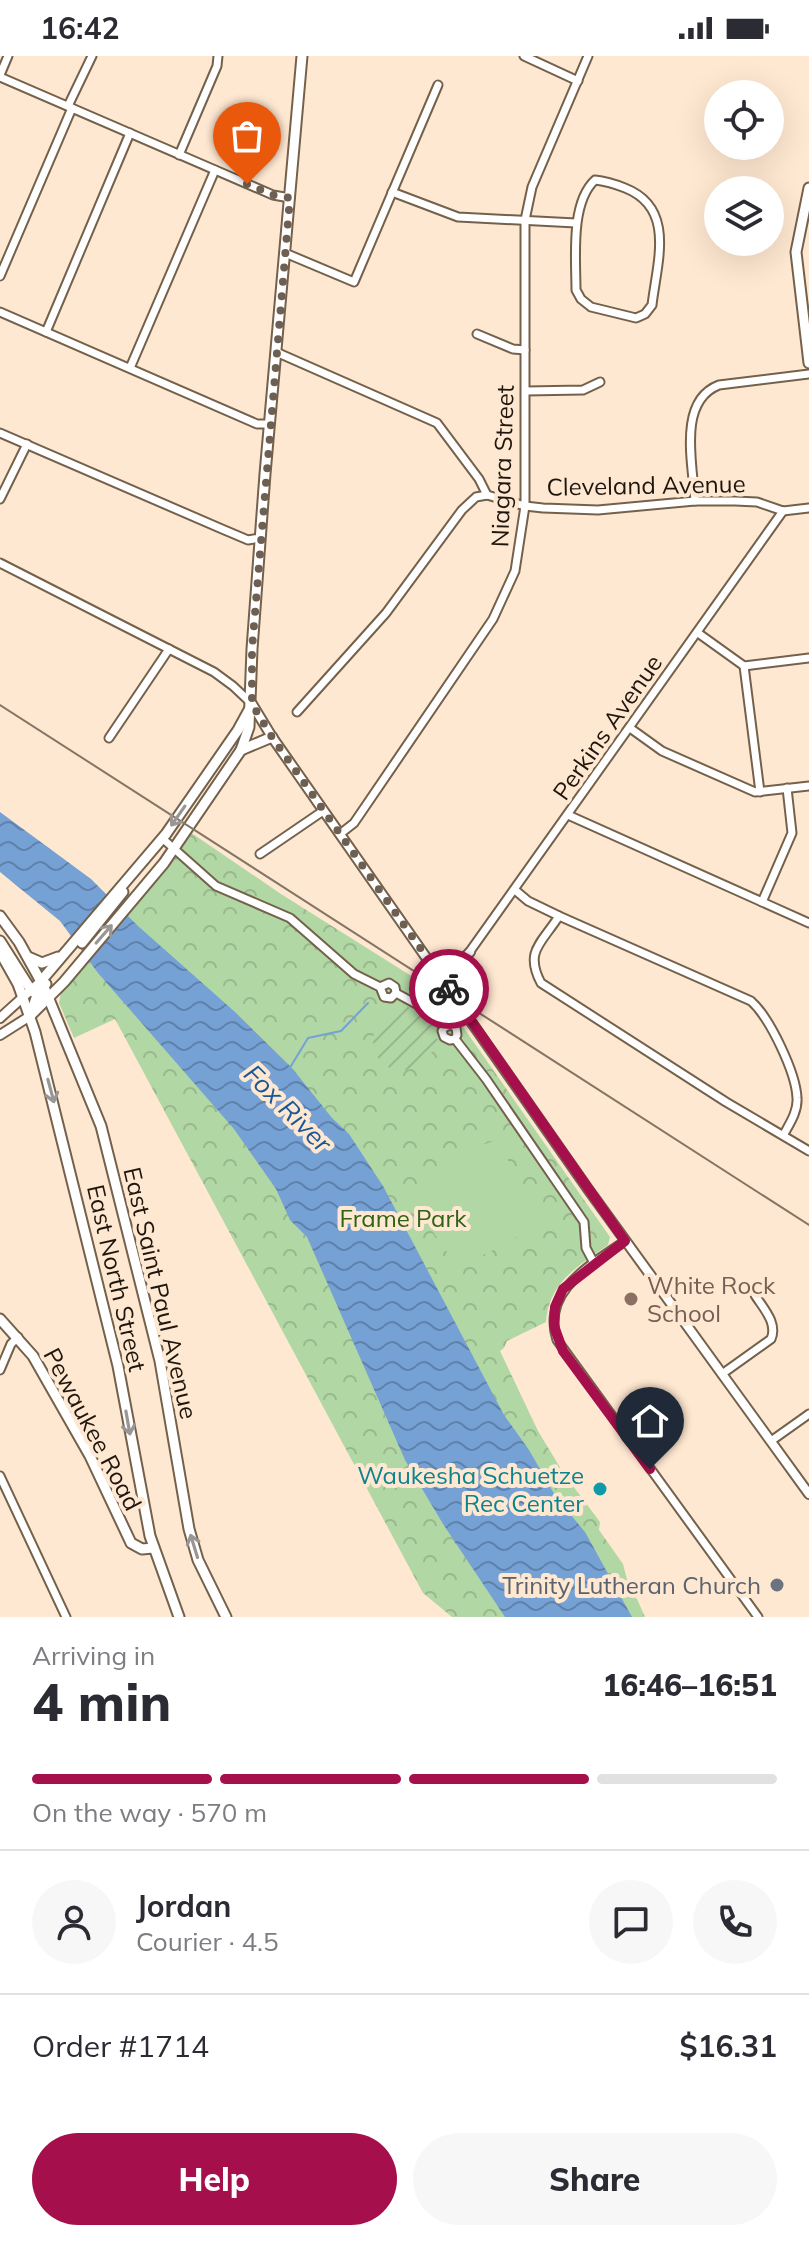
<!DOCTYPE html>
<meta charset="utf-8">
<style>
body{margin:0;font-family:Mulish,sans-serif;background:#f7f7f7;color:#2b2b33;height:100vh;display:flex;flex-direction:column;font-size:30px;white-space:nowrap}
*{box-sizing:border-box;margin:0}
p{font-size:26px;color:#7c7c81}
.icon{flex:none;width:44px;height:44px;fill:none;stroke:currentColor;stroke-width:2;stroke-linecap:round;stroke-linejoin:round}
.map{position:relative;height:1561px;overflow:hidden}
.drawer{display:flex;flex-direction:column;background:#fff;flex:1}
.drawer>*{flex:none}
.buttons{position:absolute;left:704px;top:24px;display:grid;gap:16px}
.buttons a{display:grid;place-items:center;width:80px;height:80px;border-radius:50%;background:#fff;box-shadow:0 8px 32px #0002;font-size:40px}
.pin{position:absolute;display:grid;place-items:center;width:68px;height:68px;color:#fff;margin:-82px -34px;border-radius:50% 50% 50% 0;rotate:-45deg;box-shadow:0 0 8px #0007}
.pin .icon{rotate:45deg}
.courier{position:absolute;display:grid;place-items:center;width:80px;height:80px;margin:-40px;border:6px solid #a40f4c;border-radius:50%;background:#fff;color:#222;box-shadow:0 2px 10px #0007}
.head em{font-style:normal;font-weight:800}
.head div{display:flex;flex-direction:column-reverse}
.head{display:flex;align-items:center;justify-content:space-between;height:136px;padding:0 32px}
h1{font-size:52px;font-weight:800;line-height:60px}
.bar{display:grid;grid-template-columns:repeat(4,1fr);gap:12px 8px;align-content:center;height:96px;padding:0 32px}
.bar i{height:10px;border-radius:6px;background:#e1e1e2}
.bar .current{background:#a40f4c}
.bar p{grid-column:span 4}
.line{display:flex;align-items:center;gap:20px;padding:0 32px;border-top:2px solid #e1e1e2}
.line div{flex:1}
.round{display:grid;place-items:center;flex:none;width:84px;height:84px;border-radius:42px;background:#f7f7f7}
.button{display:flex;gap:16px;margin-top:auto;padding:16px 32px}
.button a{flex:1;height:92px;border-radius:48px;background:#a40f4c;color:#fff;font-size:32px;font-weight:800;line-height:92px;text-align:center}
.button a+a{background:#f7f7f7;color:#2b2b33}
.status{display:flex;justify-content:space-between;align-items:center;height:56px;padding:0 40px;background:#fff;direction:ltr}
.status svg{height:22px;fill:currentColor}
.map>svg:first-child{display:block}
.park{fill:url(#park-crowns)}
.garden{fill:url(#garden-furrows)}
.pitch{fill:#b1d7a4}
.water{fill:url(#water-waves)}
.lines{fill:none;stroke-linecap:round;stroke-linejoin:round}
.stream{stroke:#75a1d5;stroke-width:2}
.minor-casing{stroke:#74614c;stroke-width:11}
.tertiary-casing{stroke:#74614c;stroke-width:12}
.secondary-casing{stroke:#74614c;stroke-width:13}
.minor{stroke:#fff;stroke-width:7}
.tertiary{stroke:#fff;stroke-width:8}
.secondary{stroke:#fff;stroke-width:9}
.rail{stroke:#847566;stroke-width:2}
.oneway{stroke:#9a9693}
.done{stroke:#6d6052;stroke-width:8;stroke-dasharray:0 14.4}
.route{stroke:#a40f4c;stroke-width:10}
.education-dot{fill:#8d6e63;stroke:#ffe8d1;stroke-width:3}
.culture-dot{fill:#0f9aa8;stroke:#ffe8d1;stroke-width:3}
.worship-dot{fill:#6b7280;stroke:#ffe8d1;stroke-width:3}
.labels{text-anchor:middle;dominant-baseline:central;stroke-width:8;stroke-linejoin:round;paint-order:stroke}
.street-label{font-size:24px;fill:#1e160e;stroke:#ffe8d1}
.park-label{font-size:24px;fill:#2e6215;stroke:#ffe8d1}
.education-label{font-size:24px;fill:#785e54;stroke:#ffe8d1;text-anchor:start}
.culture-label{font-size:24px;fill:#0d838f;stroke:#ffe8d1;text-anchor:end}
.worship-label{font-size:24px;fill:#5b616d;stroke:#ffe8d1;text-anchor:end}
.water-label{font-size:26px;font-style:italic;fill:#1a5796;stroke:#ffe8d1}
</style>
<div class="status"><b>16:42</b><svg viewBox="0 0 49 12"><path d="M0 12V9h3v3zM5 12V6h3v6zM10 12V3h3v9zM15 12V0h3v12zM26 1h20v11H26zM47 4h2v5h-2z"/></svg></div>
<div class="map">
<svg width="809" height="1561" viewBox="0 0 809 1561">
<defs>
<pattern id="park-crowns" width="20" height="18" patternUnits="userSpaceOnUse" patternTransform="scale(2)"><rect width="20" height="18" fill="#b1d7a4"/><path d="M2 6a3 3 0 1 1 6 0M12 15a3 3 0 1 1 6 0" fill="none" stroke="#98b88c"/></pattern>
<pattern id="garden-furrows" width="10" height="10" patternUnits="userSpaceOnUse" patternTransform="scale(2)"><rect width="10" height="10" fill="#b1d7a4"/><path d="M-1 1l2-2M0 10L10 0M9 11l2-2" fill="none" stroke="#98b88c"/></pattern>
<pattern id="water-waves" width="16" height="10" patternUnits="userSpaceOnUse" patternTransform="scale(2)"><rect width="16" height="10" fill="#75a1d5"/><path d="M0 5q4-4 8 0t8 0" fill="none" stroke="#5f82ab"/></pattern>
</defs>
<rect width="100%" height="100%" fill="#ffe8d1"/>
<path class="park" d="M190,776l91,62 159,100 170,243 -2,8c-30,21 -59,37 -62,77l-39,19 -3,7 -4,3 38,80 26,43 36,48 -1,8 24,34 7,27 7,8 8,18h-193l-29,-24 -308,-574 -41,19 -15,-35 2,-11z"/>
<path class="garden" d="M401,947l28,16 5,8 -4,3 12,15c-3,4 -7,4 -10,7 -7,5 -8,13 -18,16 -39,14 -62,-41 -13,-65z"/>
<polygon class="pitch" points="496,1084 542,1162 541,1168 461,1211 456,1209 424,1163 420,1151 429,1116 445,1103"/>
<polygon class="water" points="0,756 91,823 138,870 235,956 292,1012 332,1062 349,1078 383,1130 504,1359 529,1394 556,1441 585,1476 632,1561 505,1561 443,1468 405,1404 307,1181 290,1164 276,1133 234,1073 98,917 60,865 0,816"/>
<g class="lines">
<polyline class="stream" points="291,1010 308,982 341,975 368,947"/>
<g class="minor-casing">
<g id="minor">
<polyline points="524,0 578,25"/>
<polyline points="0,19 8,0"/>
<polyline points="0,21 273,139 290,142"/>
<polyline points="68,50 92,0"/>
<polyline points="179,99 217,10 218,0"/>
<path d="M595,124c11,1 20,4 30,8 51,20 32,74 27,117l-7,9 -9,4 -45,-11 -10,-8 -5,-9c0,-31 -6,-87 19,-110z"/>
<polyline points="392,136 458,161 576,167"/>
<polyline points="285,197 354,226 438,29"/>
<polyline points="0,220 72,52"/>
<polyline points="0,256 257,368 269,368"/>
<polyline points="46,276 130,77"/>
<polyline points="477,278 513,293 525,294"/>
<polyline points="276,296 437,367 479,423 487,439"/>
<polyline points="130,312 215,114"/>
<polyline points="526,335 583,334 600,326"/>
<polyline points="0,377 222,473 248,484 260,482"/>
<polyline points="0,443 27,388"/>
<path d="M695,445c-2,-36 -18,-100 24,-116l90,-11"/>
<polyline points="0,507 214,616 233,630 250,646"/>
<polyline points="698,577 744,610 809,602"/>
<polyline points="744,610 760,736"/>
<polyline points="297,656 386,557 462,454 476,441 487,439 525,450 543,452 598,454 695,445 735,445 757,446 783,455 809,452"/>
<polyline points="630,672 662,695 755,736 809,730"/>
<polyline points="109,682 169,593"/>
<polyline points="568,759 809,867"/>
<polyline points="340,778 354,767 493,563 515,515 525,450 525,164 532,131 588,0"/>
<polyline points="162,782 216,830 290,862 354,918 380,931 384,941 391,942 396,937 395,931 389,927 380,931"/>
<polyline points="260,798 323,755"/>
<path d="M515,834l13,11 31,15 192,85c19,17 45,72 46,97 1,13 -7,25 -13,36"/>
<polyline points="762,846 792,777 787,732"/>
<path d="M559,860c-17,27 -35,35 -18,67l185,119 83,49"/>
<polyline points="446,929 783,455"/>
<polyline points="396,937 418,949 445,971"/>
<polyline points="455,983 457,979 456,972 452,969 445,971 442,975 444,981 450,984 455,983 486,1023 584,1166 586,1192 594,1207"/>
<path d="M625,1185c-34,24 -84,50 -68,99l201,277"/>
<polyline points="0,1314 11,1288 18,1281"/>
<path d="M722,1318l49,-35c7,-16 -8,-31 -16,-44"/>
<polyline points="771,1385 809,1358"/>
<polyline points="0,1420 66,1561"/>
</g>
</g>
<g class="tertiary-casing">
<g id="tertiary">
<polyline points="252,648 272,681 588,1133 809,1438"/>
<path d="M431,906c18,11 26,4 39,-10"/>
<polyline points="0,962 41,925"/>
<polyline points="0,979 30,960"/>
</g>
</g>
<g class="secondary-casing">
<g id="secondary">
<polyline points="809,132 796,196 809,307"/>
<polyline points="241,694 272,681"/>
<polyline points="0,860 19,886 44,931 101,1070 160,1305 189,1473 198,1504 226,1561"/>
<polyline points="0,885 31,934 41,942"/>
<polyline points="82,887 123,836"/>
<polyline points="0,896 18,928 35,976 118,1310 150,1480 179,1561"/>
<polyline points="28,901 42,907 58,901"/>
<polyline points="41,925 166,778 238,674 249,654"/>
<polyline points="30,960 64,926 164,807 241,694 249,671 252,593 265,418 302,0"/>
<polyline points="30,960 37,939 46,928"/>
<polyline points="0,1263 33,1300 90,1400 131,1487 142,1493 153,1492"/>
</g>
</g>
<use href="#minor" class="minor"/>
<use href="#tertiary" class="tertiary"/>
<use href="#secondary" class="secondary"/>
<polyline class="rail" points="0,649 809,1169"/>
</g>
<defs><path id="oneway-shaft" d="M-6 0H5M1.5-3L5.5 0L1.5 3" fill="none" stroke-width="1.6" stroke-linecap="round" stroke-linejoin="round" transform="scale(2)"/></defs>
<g class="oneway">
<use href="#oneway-shaft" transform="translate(178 760) rotate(125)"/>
<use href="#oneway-shaft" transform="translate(104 878) rotate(-49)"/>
<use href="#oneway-shaft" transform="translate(51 1035) rotate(75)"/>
<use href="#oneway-shaft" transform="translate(128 1367) rotate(80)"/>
<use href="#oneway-shaft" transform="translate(194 1490) rotate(-107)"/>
</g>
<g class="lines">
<polyline class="done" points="247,128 273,139 290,142 252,593 252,648 272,681 449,933"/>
<polyline class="route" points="449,933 625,1185 563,1233 555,1251 554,1270 563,1295 650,1413"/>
</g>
<circle class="education-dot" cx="631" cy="1243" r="8"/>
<circle class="culture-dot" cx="600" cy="1433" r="8"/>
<circle class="worship-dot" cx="777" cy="1529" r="8"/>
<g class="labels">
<g class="street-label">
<text transform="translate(502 410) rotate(-88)">Niagara Street</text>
<text transform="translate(646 429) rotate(-1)">Cleveland Avenue</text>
<text transform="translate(607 671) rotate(-55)">Perkins Avenue</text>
<text transform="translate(117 1222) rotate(77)">East North Street</text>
<text transform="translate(161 1237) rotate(77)">East Saint Paul Avenue</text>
<text transform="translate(93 1373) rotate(62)">Pewaukee Road</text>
</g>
<g class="park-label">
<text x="403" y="1162">Frame Park</text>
</g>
<g class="education-label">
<text x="647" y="1229">White Rock<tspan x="647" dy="28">School</tspan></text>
</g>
<g class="culture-label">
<text x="584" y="1419">Waukesha Schuetze<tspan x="584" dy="28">Rec Center</tspan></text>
</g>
<g class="worship-label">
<text x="761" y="1529">Trinity Lutheran Church</text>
</g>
<g class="water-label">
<text transform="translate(288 1052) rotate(45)">Fox River</text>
</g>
</g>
</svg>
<div class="buttons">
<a><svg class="icon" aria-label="locate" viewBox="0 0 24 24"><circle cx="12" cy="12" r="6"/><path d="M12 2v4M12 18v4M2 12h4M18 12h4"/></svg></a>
<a><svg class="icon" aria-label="layers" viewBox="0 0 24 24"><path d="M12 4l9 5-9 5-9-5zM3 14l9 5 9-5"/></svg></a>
</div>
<div class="pin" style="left:247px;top:128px;background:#ea580c"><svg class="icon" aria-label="bag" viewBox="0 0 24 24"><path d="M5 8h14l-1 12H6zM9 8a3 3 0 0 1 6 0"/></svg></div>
<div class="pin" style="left:650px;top:1413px;background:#1f2937"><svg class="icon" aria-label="home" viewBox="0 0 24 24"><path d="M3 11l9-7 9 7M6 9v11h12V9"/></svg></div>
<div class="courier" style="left:449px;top:933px"><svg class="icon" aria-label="bike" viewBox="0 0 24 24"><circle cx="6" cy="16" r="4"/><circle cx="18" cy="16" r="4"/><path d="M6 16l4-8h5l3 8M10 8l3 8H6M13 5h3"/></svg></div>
</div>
<section class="drawer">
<div class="head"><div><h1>4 min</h1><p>Arriving in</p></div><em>16:46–16:51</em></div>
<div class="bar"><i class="current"></i><i class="current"></i><i class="current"></i><i></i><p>On the way · 570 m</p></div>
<div class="line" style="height:144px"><a class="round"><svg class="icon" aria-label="person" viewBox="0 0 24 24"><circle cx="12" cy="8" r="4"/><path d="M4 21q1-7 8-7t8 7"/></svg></a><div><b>Jordan</b><p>Courier · 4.5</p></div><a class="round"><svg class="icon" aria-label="chat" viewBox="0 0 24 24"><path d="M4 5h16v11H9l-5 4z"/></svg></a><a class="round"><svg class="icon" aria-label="phone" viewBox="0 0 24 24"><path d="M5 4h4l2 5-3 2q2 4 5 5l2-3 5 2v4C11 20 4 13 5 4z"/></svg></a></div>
<div class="line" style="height:104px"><div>Order #1714</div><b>$16.31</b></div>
<div class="button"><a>Help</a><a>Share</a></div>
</section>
